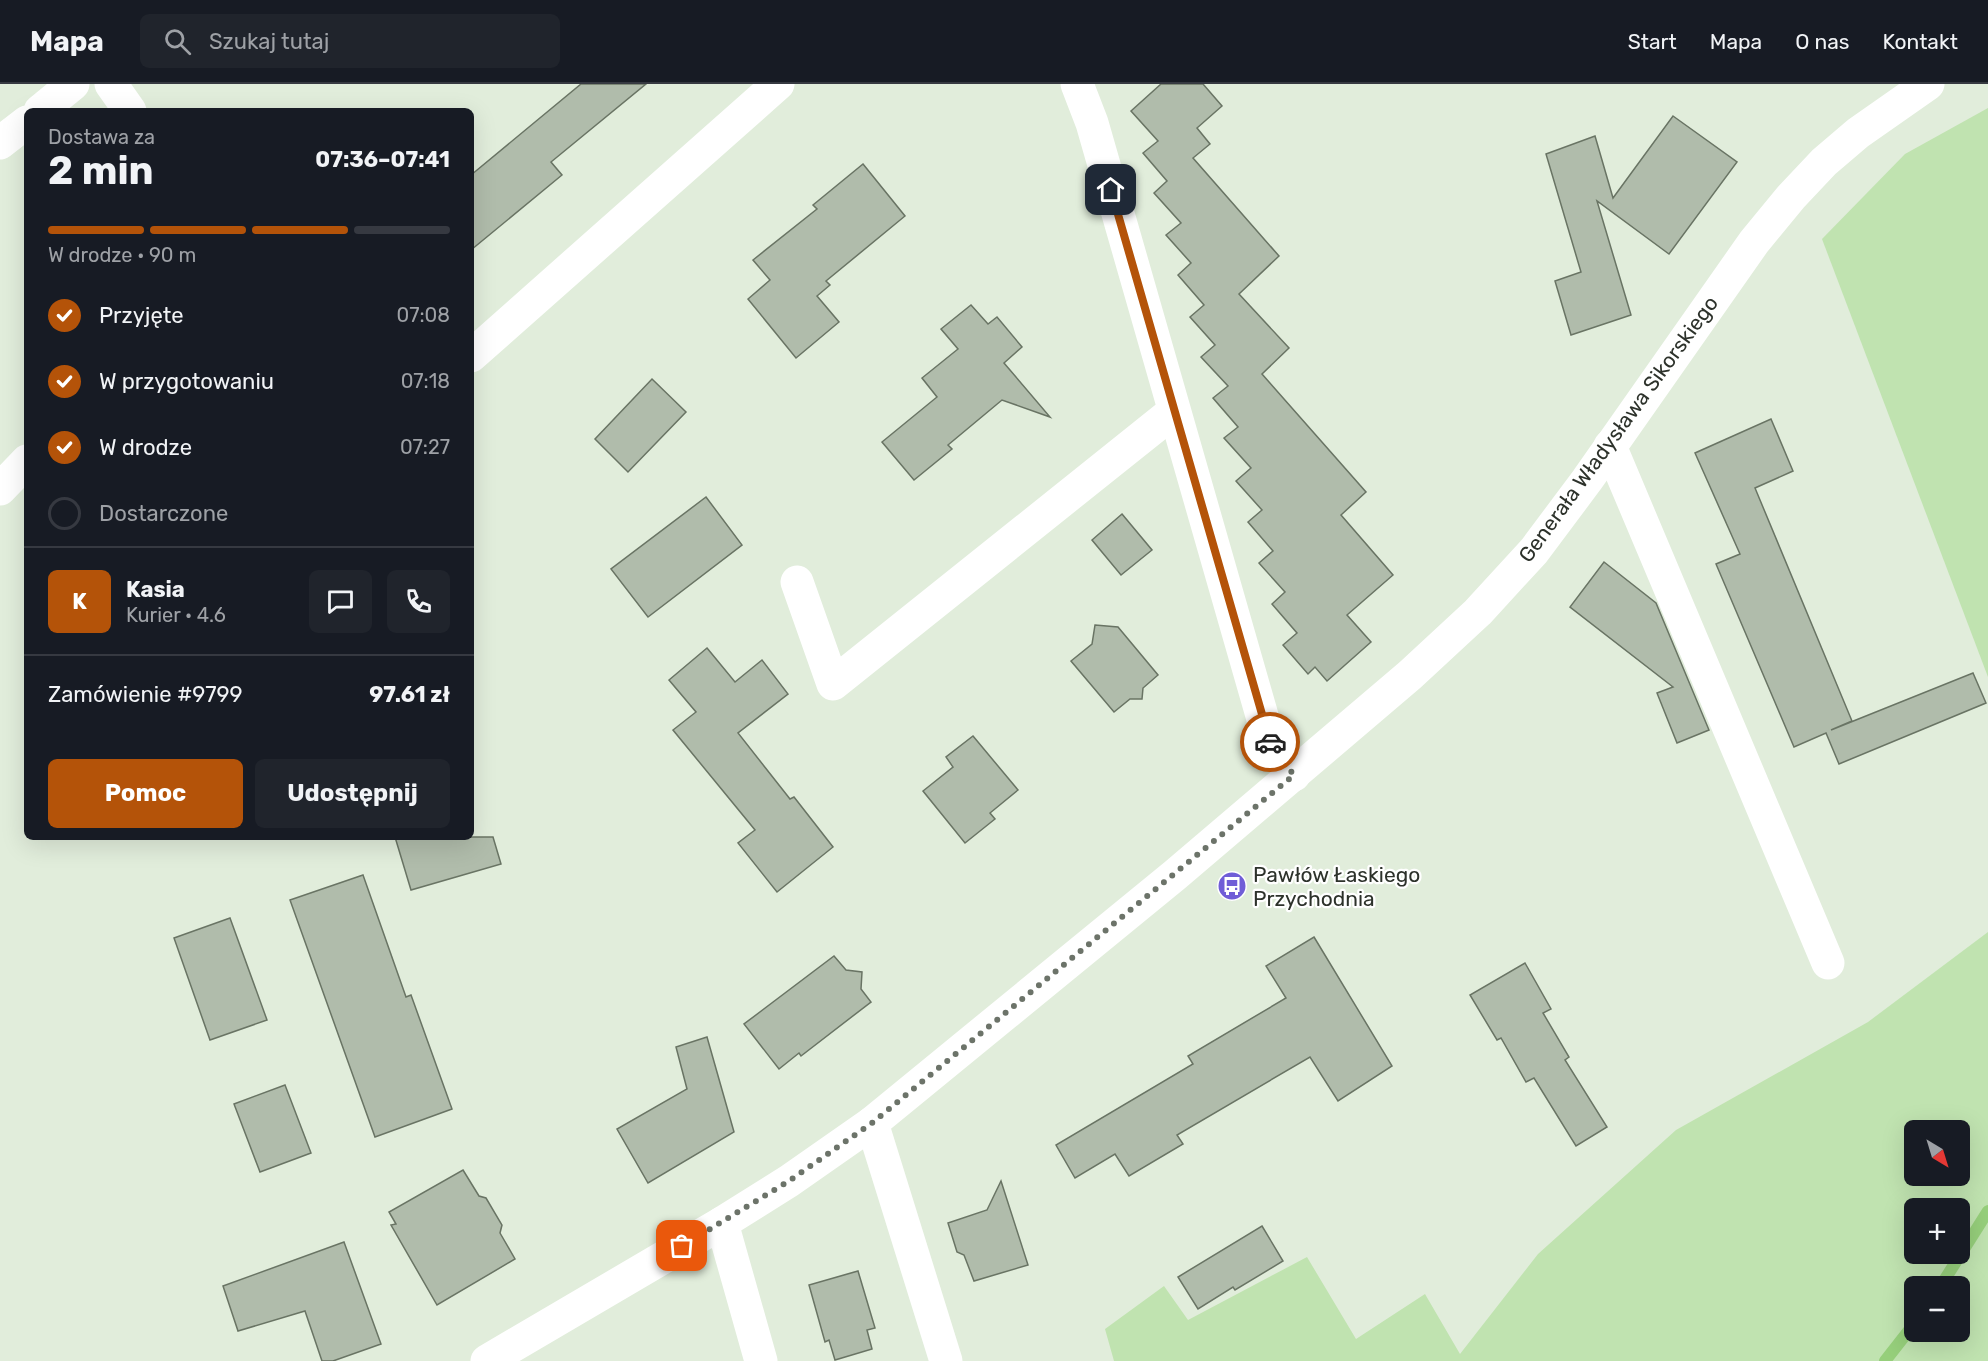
<!DOCTYPE html>
<html lang="pl">
<meta charset="utf-8">
<style>
body{margin:0;font-family:Rubik,sans-serif;background:#20242c;color:#f1f3f6;height:100vh;display:flex;flex-direction:column;font-size:22px;white-space:nowrap}
*{box-sizing:border-box;margin:0}
p{font-size:20px;color:#9ea1a6}
.icon{flex:none;width:33px;height:33px;fill:none;stroke:currentColor;stroke-width:2;stroke-linecap:round;stroke-linejoin:round}
.map{position:relative;flex:1;overflow:hidden}
.details{position:absolute;left:24px;top:24px;width:450px;height:732px;display:flex;flex-direction:column;background:#171b24;border-radius:9px;box-shadow:0 6px 24px #0002}
.details>*{flex:none}
.needle{width:39px;rotate:142deg}
.controls{position:absolute;left:1904px;top:1036px;display:grid;gap:12px}
.controls a{display:grid;place-items:center;width:66px;height:66px;border-radius:9px;background:#171b24;box-shadow:0 6px 24px #0002;font-size:30px}
.pin{position:absolute;display:grid;place-items:center;width:51px;height:51px;color:#fff;margin:-26px;border-radius:12px;box-shadow:0 3px 9px #0006}
.courier{position:absolute;display:grid;place-items:center;width:60px;height:60px;margin:-30px;border:4px solid #b45309;border-radius:50%;background:#fff;color:#222;box-shadow:0 2px 8px #0007}
.summary em{font-style:normal;font-weight:700}
.summary div{display:flex;flex-direction:column-reverse}
.summary{display:flex;align-items:center;justify-content:space-between;height:102px;padding:0 24px}
h1{font-size:39px;font-weight:700;line-height:45px}
.bar{display:grid;grid-template-columns:repeat(4,1fr);gap:9px 6px;align-content:center;height:72px;padding:0 24px}
.bar i{height:8px;border-radius:4px;background:#363941}
.bar .selected{background:#b45309}
.bar p{grid-column:span 4}
.line{display:flex;align-items:center;gap:15px;padding:0 24px;border-top:2px solid #363941}
.line div{flex:1}
.round{display:grid;place-items:center;flex:none;width:63px;height:63px;border-radius:9px;background:#20242c}
ol{padding:0 24px;list-style:none}
li{display:flex;align-items:center;gap:18px;height:66px}
li p{margin-inline-start:auto}
li .icon{padding:6px;border-radius:50%;background:#b45309;color:#fff;stroke-width:4}
li:last-child{color:#9ea1a6}
li i{width:33px;height:33px;border:3px solid #363941;border-radius:50%}
.primary-button{display:flex;gap:12px;margin-top:auto;padding:12px 24px}
.primary-button a{flex:1;height:69px;border-radius:9px;background:#b45309;color:#fff;font-size:24px;font-weight:700;line-height:69px;text-align:center}
.primary-button a+a{background:#20242c;color:#f1f3f6}
header{display:flex;align-items:center;gap:36px;box-sizing:border-box;height:84px;padding:0 30px;background:#171b24;border-bottom:2px solid #363941}
header strong{font-size:28px}
nav{display:flex;gap:33px;margin-inline-start:auto;font-size:21px}
.search{width:420px;height:54px;background:#20242c;display:flex;align-items:center;gap:15px;box-sizing:border-box;padding:0 21px;border-radius:9px;color:#9ea1a6;font-size:22px}
.map>svg:first-child{display:block}
.green{fill:#c0e3b0;fill-rule:evenodd}
.lines{fill:none;stroke-linecap:round;stroke-linejoin:round}
.stream{stroke:#96cf7b;stroke-width:12}
.building{fill:#b0bcab;stroke:#697464;stroke-width:1.5}
.minor{stroke:#fff;stroke-width:33}
.done{stroke:#6c7369;stroke-width:6;stroke-dasharray:0 10.8}
.route{stroke:#b45309;stroke-width:8}
.labels{text-anchor:middle;dominant-baseline:central;stroke-width:4.5;stroke-linejoin:round;paint-order:stroke}
.street-label{font-size:21px;fill:#2d322b;stroke:#fff}
.poi-label{font-size:21px;fill:#2d322b;stroke:#fff;text-anchor:start}
</style>
<header>
<strong>Mapa</strong>
<div class="search"><svg class="icon" aria-label="search" viewBox="0 0 24 24"><circle cx="10" cy="10" r="6"/><path d="M15 15l6 6"/></svg>Szukaj tutaj</div>
<nav><a>Start</a><a>Mapa</a><a>O nas</a><a>Kontakt</a></nav>
</header>
<div class="map">
<svg width="1988" height="1277" viewBox="0 0 1988 1277">
<rect width="100%" height="100%" fill="#e1eddb"/>
<g class="green">
<polygon points="1988,24 1988,593 1822,155 1905,70"/>
<path d="M1988,848v429h-874l-9,-32 59,-43 24,34 119,-63 49,82 69,-45 35,60 78,-100 138,-124 192,-108zM1914,1047h45v45h-45zM1914,1125h45v45h-45zM1914,1203h45v45h-45z"/>
</g>
<g class="lines">
<g class="stream">
<polyline points="1940,1203 1988,1127"/>
<polyline points="1885,1277 1914,1240"/>
</g>
</g>
<g class="building">
<polygon points="581,0 646,0 551,78 562,91 471,166 471,91"/>
<polygon points="1161,0 1203,0 1222,22 1197,44 1210,60 1193,74 1279,172 1239,210 1289,264 1262,290 1366,408 1341,431 1393,491 1347,531 1371,558 1327,597 1315,583 1308,590 1283,561 1297,549 1272,520 1285,508 1259,479 1273,467 1248,438 1262,426 1236,397 1251,384 1224,354 1238,343 1213,314 1228,302 1201,273 1215,261 1190,233 1204,221 1178,191 1191,179 1166,151 1181,139 1154,109 1167,97 1143,69 1158,57 1131,27"/>
<polygon points="1673,32 1737,78 1669,170 1597,117 1631,231 1571,251 1555,197 1581,188 1546,70 1595,52 1613,114"/>
<polygon points="863,80 905,132 826,197 830,201 817,212 839,238 796,274 748,215 770,196 753,176 817,125 813,121"/>
<polygon points="971,221 988,240 997,233 1022,263 1004,279 1050,333 1002,316 948,361 952,365 914,396 882,358 937,313 922,294 958,265 941,245"/>
<polygon points="652,295 686,328 628,388 595,355"/>
<polygon points="1771,335 1793,387 1755,404 1852,637 1831,646 1973,589 1986,619 1839,680 1826,649 1794,663 1716,480 1740,470 1695,369"/>
<polygon points="706,413 742,461 648,533 611,485"/>
<polygon points="1122,430 1152,466 1121,491 1092,456"/>
<polygon points="1604,478 1656,519 1709,646 1677,659 1657,609 1673,603 1570,523"/>
<polygon points="1095,541 1118,543 1158,591 1143,604 1142,615 1130,615 1114,628 1071,577 1092,560"/>
<polygon points="707,564 735,598 762,576 788,610 738,649 790,715 794,713 833,763 777,808 738,759 755,746 673,646 696,628 669,596"/>
<polygon points="973,652 1018,706 990,729 995,735 965,759 923,707 953,683 946,673"/>
<polygon points="395,753 493,753 501,780 411,806"/>
<polygon points="363,791 406,913 411,911 452,1025 375,1053 290,816"/>
<polygon points="230,834 267,936 210,956 174,854"/>
<polygon points="1314,853 1392,982 1338,1017 1310,973 1177,1051 1183,1060 1129,1092 1115,1070 1075,1094 1056,1061 1193,980 1188,972 1286,914 1266,882"/>
<polygon points="834,872 846,886 862,888 861,905 871,918 801,972 799,969 779,985 744,940"/>
<polygon points="1525,879 1551,925 1543,929 1569,973 1565,976 1607,1043 1576,1062 1534,994 1526,998 1501,954 1497,956 1470,911"/>
<polygon points="707,953 734,1048 648,1099 617,1045 687,1005 676,963"/>
<polygon points="285,1001 311,1069 260,1088 234,1020"/>
<polygon points="463,1086 479,1112 486,1114 502,1141 500,1149 515,1175 437,1221 391,1141 396,1140 389,1128"/>
<polygon points="1001,1097 1028,1181 974,1197 964,1171 957,1168 948,1139 987,1126"/>
<polygon points="1262,1142 1283,1177 1235,1206 1233,1203 1198,1225 1178,1193"/>
<polygon points="344,1158 381,1260 333,1277 322,1277 305,1227 238,1247 223,1202"/>
<polygon points="858,1187 875,1244 867,1246 872,1265 835,1276 829,1256 825,1258 809,1201"/>
</g>
<g class="lines">
<g class="minor">
<polyline points="111,0 130,27"/>
<polyline points="1077,0 1092,39 1271,663 1294,691"/>
<polyline points="40,27 73,0"/>
<polyline points="0,59 27,38"/>
<polyline points="471,272 778,0"/>
<polyline points="1610,362 1828,879"/>
<polyline points="0,405 27,377"/>
<polyline points="797,498 833,600 1173,328"/>
<polyline points="872,1039 946,1277"/>
<polyline points="722,1139 761,1277"/>
<polyline points="487,1277 722,1139 789,1097 872,1039 1175,791 1410,591 1478,528 1534,467 1587,396 1754,158 1791,113 1824,78 1858,49 1928,0"/>
</g>
</g>
<g class="lines">
<polyline class="done" points="682,1162 789,1097 872,1039 1294,691 1271,663 1270,658"/>
<polyline class="route" points="1111,106 1270,658"/>
</g>
<defs>
<g id="bus-disc" transform="scale(1.5)"><circle r="9.5" fill="#705dd7" stroke="#fff"/><path d="M-5-6H5V4H4V6H2V4H-2V6H-4V4H-5ZM-3.5-4V0h7V-4ZM-3.5 1.2v1.5H-2V1.2ZM2 1.2v1.5H3.5V1.2Z" fill="#fff"/></g>
</defs>
<g fill-rule="evenodd">
<use href="#bus-disc" x="1232" y="802"/>
</g>
<g class="labels">
<g class="street-label">
<text transform="translate(1618 345) rotate(-54)">Generała Władysława Sikorskiego</text>
</g>
<g class="poi-label">
<text x="1253" y="790">Pawłów Łaskiego<tspan x="1253" dy="24">Przychodnia</tspan></text>
</g>
</g>
</svg>
<div class="controls">
<a><svg class="needle" viewBox="-14 -14 28 28"><path d="M0-13l5 13h-10z" fill="#e53935"/><path d="M0 13l5-13h-10z" fill="#9ea1a6"/></svg></a>
<a>+</a>
<a>−</a>
</div>
<div class="pin" style="left:682px;top:1162px;background:#ea580c"><svg class="icon" aria-label="bag" viewBox="0 0 24 24"><path d="M5 8h14l-1 12H6zM9 8a3 3 0 0 1 6 0"/></svg></div>
<div class="pin" style="left:1111px;top:106px;background:#1f2937"><svg class="icon" aria-label="home" viewBox="0 0 24 24"><path d="M3 11l9-7 9 7M6 9v11h12V9"/></svg></div>
<div class="courier" style="left:1270px;top:658px"><svg class="icon" aria-label="car" viewBox="0 0 24 24"><path d="M5 17H2v-5l4-1 3-4h7l3 4 3 1v5h-3M9 17h6M6 11h13"/><circle cx="7" cy="17" r="2"/><circle cx="17" cy="17" r="2"/></svg></div>
<section class="details">
<div class="summary"><div><h1>2 min</h1><p>Dostawa za</p></div><em>07:36–07:41</em></div>
<div class="bar"><i class="selected"></i><i class="selected"></i><i class="selected"></i><i></i><p>W drodze · 90 m</p></div>
<ol>
<li><svg class="icon" aria-label="check" viewBox="0 0 24 24"><path d="M5 12l5 5 9-10"/></svg>Przyjęte<p>07:08</p></li>
<li><svg class="icon" aria-label="check" viewBox="0 0 24 24"><path d="M5 12l5 5 9-10"/></svg>W przygotowaniu<p>07:18</p></li>
<li><svg class="icon" aria-label="check" viewBox="0 0 24 24"><path d="M5 12l5 5 9-10"/></svg>W drodze<p>07:27</p></li>
<li><i></i>Dostarczone</li>
</ol>
<div class="line" style="height:108px"><b class="round" style="background:#b45309;color:#fff">K</b><div><b>Kasia</b><p>Kurier · 4.6</p></div><a class="round"><svg class="icon" aria-label="chat" viewBox="0 0 24 24"><path d="M4 5h16v11H9l-5 4z"/></svg></a><a class="round"><svg class="icon" aria-label="phone" viewBox="0 0 24 24"><path d="M5 4h4l2 5-3 2q2 4 5 5l2-3 5 2v4C11 20 4 13 5 4z"/></svg></a></div>
<div class="line" style="height:78px"><div>Zamówienie #9799</div><b>97.61 zł</b></div>
<div class="primary-button"><a>Pomoc</a><a>Udostępnij</a></div>
</section>
</div>
